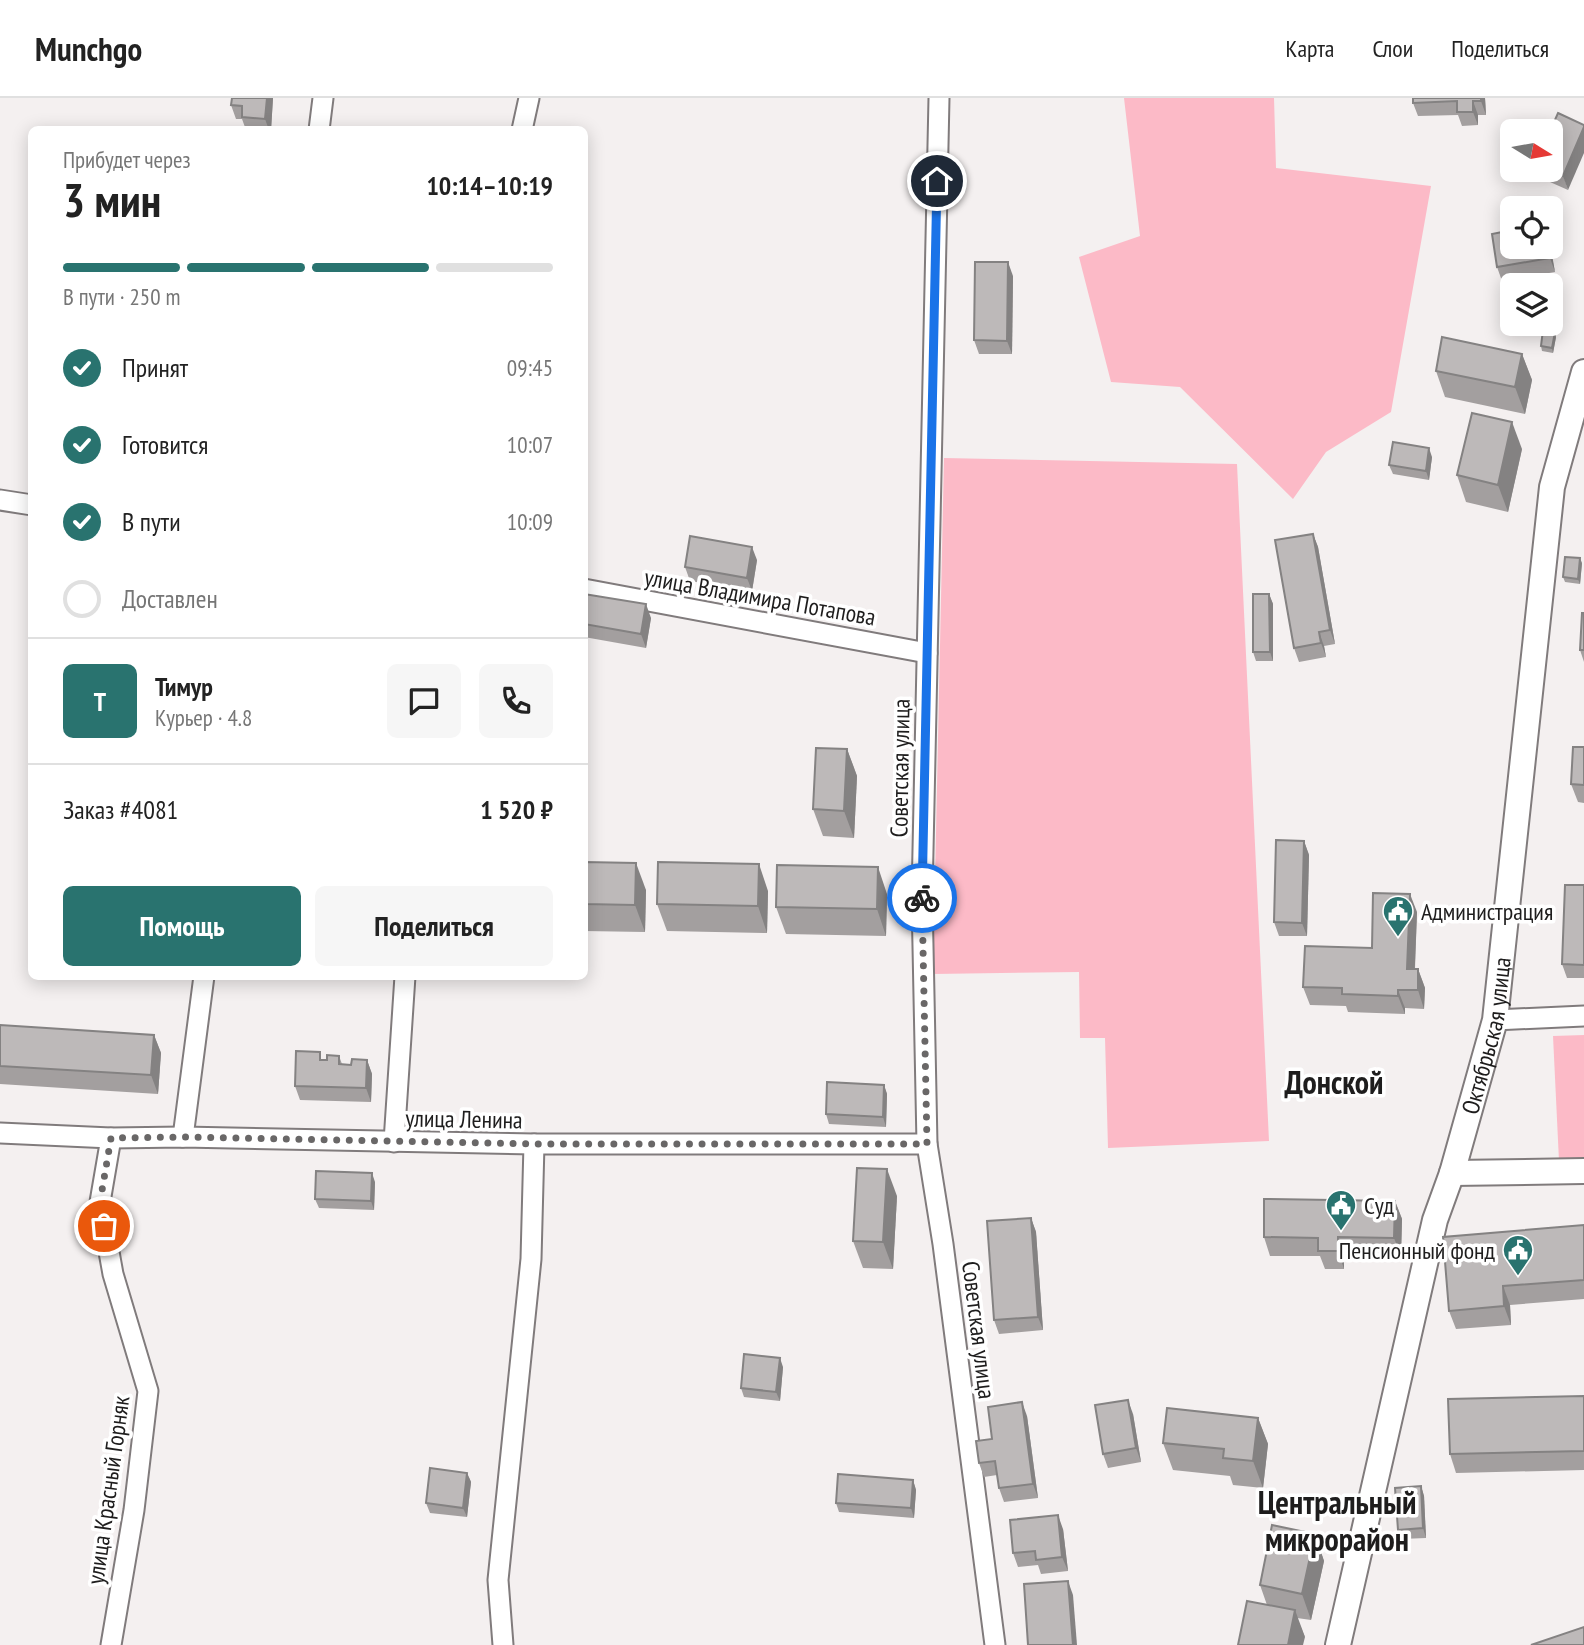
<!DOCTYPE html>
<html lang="ru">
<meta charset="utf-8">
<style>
body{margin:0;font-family:"PT Sans Narrow",sans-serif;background:#f6f6f6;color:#222;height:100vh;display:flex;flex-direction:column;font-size:26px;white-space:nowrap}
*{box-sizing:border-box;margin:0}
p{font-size:23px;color:#767676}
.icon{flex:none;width:38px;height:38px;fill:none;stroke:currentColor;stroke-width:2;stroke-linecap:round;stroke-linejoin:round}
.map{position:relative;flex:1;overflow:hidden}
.drawer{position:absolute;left:28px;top:28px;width:560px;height:854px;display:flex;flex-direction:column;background:#fff;border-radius:10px;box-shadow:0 4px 18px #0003}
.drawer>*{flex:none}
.needle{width:46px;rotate:101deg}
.buttons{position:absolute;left:1500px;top:21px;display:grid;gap:14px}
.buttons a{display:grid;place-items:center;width:63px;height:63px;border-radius:10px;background:#fff;box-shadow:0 4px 18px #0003;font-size:35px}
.pin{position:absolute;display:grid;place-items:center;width:60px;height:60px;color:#fff;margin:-30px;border:4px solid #fff;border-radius:50%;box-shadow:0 2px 7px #0007}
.courier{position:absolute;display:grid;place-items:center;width:70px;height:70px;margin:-35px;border:5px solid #1a73e8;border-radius:50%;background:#fff;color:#222;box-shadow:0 2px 9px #0007}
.head em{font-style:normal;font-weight:700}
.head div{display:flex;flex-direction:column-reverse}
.head{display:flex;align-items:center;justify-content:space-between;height:119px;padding:0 35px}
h1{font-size:46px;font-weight:700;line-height:52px}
.bar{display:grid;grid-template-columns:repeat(4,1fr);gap:10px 7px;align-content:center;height:84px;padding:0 35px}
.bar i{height:9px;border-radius:5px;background:#e0e0e0}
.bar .current{background:#29736f}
.bar p{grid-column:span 4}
.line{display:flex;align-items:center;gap:18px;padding:0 35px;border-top:2px solid #e0e0e0}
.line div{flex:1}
.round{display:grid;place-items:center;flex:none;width:74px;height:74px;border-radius:10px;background:#f6f6f6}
ol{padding:0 35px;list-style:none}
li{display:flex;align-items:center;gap:21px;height:77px}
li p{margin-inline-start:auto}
li .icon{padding:7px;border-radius:50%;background:#29736f;color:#fff;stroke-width:4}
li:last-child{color:#767676}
li i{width:38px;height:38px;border:4px solid #e0e0e0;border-radius:50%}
.primary-button{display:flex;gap:14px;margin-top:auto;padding:14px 35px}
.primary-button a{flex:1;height:80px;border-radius:10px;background:#29736f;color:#fff;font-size:28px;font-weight:700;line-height:80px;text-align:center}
.primary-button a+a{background:#f6f6f6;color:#222}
header{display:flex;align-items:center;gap:42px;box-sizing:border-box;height:98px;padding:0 35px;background:#fff;border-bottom:2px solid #e0e0e0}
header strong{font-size:33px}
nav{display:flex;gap:38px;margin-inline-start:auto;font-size:24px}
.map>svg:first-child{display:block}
.green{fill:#fcbac7}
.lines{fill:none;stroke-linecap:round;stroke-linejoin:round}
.minor-casing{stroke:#807b7c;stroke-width:23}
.major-casing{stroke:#807b7c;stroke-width:28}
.minor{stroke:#fff;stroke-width:19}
.major{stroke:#fff;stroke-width:24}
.wall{fill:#a39f9f}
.shaded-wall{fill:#848282}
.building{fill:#bdb9b9;stroke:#848282;stroke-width:2}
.done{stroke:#696767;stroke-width:7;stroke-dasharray:0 12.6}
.route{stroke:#1a73e8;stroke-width:9}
.labels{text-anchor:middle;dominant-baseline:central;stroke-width:7;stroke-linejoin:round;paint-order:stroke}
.street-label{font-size:24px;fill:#1e1d1d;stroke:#fff}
.poi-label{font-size:24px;fill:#1e1d1d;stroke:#fff;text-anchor:start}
.district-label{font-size:32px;font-weight:bold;fill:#1e1d1d;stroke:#fff}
</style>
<header>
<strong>Munchgo</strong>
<nav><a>Карта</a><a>Слои</a><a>Поделиться</a></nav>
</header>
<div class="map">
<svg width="1584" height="1547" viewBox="0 0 1584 1547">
<rect width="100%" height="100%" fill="#f4f0f0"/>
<g class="green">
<polygon points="1124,0 1274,0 1276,70 1431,88 1391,314 1326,354 1293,401 1180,289 1111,284 1079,159 1140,138"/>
<polygon points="944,360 1237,366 1269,1043 1108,1050 1105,940 1080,940 1079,874 933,876"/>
<polygon points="1584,937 1584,1062 1559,1063 1553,938"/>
</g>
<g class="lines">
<g class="minor-casing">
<g id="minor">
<polyline points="939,0 922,799 927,1046 943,1146 995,1547"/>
<polyline points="319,32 323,0"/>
<polyline points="522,32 529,0"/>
<polyline points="0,402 32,407"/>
<polyline points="584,491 927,555"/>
<polyline points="1495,922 1584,918"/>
<polyline points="0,1035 111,1040 183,1039 534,1046 927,1046"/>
<polyline points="183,1039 204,878"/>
<polyline points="394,1044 405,878"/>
<polyline points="111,1547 134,1412 148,1293 113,1176 100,1104 111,1040"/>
<polyline points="503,1547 498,1482 531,1161 534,1046"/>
</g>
</g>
<g class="major-casing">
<g id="major">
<polyline points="1452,1075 1584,1073"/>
<path id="s1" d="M1338,1547l97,-425 17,-47 43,-153 57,-533 32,-115"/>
</g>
</g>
<use href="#minor" class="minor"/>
<use href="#major" class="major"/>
</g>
<g class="wall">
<polygon points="273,0 271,32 246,32 242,21 236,21 231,7"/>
<polygon points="1413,0 1485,0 1486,17 1478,17 1478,27 1462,28 1458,17 1418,18 1413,5"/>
<polygon points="1550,33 1568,92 1541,80 1538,72 1550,72"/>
<polygon points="1550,149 1555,174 1502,183 1497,169"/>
<polygon points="1013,178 1012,256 979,256 974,242"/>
<polygon points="1556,239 1553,255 1542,253 1541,248"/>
<polygon points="1522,256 1532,282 1525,316 1445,299 1436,273"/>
<polygon points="1522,351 1508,414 1466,404 1457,377"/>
<polygon points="1432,359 1429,382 1393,376 1389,367"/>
<polygon points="1313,436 1318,449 1335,546 1324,548 1326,559 1299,564 1294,550"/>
<polygon points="757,462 752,493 690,483 685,469"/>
<polygon points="1582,465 1580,486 1565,484 1563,479"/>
<polygon points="584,496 651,520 646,550 584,539"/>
<polygon points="1269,496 1273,506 1273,563 1256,563 1253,554"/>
<polygon points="1584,515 1584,564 1580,552"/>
<polygon points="1584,649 1584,705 1578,704 1571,686"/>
<polygon points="847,651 857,678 854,740 823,738 813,711"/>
<polygon points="1304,743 1309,757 1307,838 1279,838 1274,824"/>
<polygon points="584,764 646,792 645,834 584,833"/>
<polygon points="1584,787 1584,880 1567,880 1562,866"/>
<polygon points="768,793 767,835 667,833 657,806"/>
<polygon points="887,796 886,838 786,836 776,809"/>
<polygon points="1417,814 1415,871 1418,871 1425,890 1424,911 1405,910 1405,916 1348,914 1346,908 1310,907 1303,889 1372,850"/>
<polygon points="0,927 154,937 161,955 158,996 0,986"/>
<polygon points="339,958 342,966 351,967 367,962 372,976 371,1004 300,1002 295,988 323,962 327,962"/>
<polygon points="884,987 887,996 886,1029 829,1026 826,1016"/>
<polygon points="375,1084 374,1112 319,1110 315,1101"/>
<polygon points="897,1098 893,1171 863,1170 853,1143"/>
<polygon points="1395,1103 1402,1121 1401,1158 1344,1158 1344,1171 1325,1171 1320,1158 1270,1158 1264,1139"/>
<polygon points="1031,1120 1036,1134 1043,1232 999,1236 994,1222"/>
<polygon points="1584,1127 1584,1201 1510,1207 1511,1227 1456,1231 1449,1213"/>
<polygon points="783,1269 780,1303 744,1299 741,1290"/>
<polygon points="1584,1298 1584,1372 1456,1375 1450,1356"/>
<polygon points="1133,1316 1141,1364 1108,1370 1103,1356"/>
<polygon points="1027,1318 1038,1400 1004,1404 999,1390 997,1377 984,1379 979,1365 992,1341"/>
<polygon points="1258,1320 1268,1346 1263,1390 1233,1387 1230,1378 1173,1372 1163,1345"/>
<polygon points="467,1375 471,1384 467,1419 430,1415 426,1405"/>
<polygon points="913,1382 916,1392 914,1420 839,1414 836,1405"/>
<polygon points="1421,1388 1424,1398 1426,1440 1402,1441 1398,1432"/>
<polygon points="1063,1431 1068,1473 1041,1476 1038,1467 1018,1469 1013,1455"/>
<polygon points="1315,1436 1324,1463 1311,1522 1297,1520 1305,1539 1267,1507 1260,1487"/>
</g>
<g class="shaded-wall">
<polygon points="267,0 273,0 271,32 269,32 265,21"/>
<polygon points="1481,0 1485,0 1486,17 1481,3"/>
<polygon points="1473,3 1478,17 1478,27 1473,14"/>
<polygon points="1584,29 1584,55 1568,92 1563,78"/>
<polygon points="1550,145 1555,174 1550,160 1548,149 1550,149"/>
<polygon points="1008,164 1013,178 1012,256 1007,243"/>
<polygon points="1555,234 1556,239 1553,255 1552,250"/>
<polygon points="1522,256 1532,282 1525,316 1515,289"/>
<polygon points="1512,324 1522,351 1508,414 1498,387"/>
<polygon points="1429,350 1432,359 1429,382 1426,373"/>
<polygon points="1313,436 1318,449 1335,546 1330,532"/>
<polygon points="752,449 757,462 752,493 747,480"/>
<polygon points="1580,460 1582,465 1580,486 1578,481"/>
<polygon points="1269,496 1273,506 1273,563 1270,554"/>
<polygon points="646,506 651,520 646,550 641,536"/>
<polygon points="1319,534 1324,548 1326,559 1321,545"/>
<polygon points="847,651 857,678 854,740 844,713"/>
<polygon points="1304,743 1309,757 1307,838 1302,825"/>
<polygon points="636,765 646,792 645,834 635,807"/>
<polygon points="759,766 768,793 767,835 758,808"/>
<polygon points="878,769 887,796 886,838 877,811"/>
<polygon points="1410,796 1417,814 1414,889 1407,871"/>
<polygon points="1418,871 1425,890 1424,911 1418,892"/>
<polygon points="1398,892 1405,910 1405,916 1398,898"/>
<polygon points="154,937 161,955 158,996 151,977"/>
<polygon points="367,962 372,976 371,1004 366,990"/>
<polygon points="884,987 887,996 886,1029 883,1019"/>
<polygon points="887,1071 897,1098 893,1171 883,1144"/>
<polygon points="372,1075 375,1084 374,1112 371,1103"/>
<polygon points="1395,1103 1402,1121 1401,1158 1394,1140"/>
<polygon points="1031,1120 1036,1134 1043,1232 1038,1219"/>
<polygon points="1338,1139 1344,1158 1344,1171 1338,1153"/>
<polygon points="1503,1188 1510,1207 1511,1227 1504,1208"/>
<polygon points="780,1260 783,1269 780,1303 776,1294"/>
<polygon points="1128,1302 1133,1316 1141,1364 1136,1350"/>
<polygon points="1022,1304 1027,1318 1038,1400 1033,1386"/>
<polygon points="1258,1320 1268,1346 1263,1390 1253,1363"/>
<polygon points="467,1375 471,1384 467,1419 463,1410"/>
<polygon points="913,1382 916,1392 914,1420 911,1410"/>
<polygon points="1421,1388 1424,1398 1426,1440 1423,1430"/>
<polygon points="1058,1417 1063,1431 1068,1473 1062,1459"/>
<polygon points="1315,1436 1324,1463 1311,1522 1302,1496"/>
<polygon points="1068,1483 1073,1497 1077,1547 1073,1547"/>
<polygon points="1295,1512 1305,1539 1303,1547 1288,1547"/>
</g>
<g class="building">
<polygon points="232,0 267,0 265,21 242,19 242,8 231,7"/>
<polygon points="1413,0 1481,0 1481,3 1473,3 1473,14 1457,14 1457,3 1413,5"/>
<polygon points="1558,15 1584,27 1584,29 1563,78 1549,72 1550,72 1550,33"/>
<polygon points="1512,132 1512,149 1548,149 1550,160 1497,169 1492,136"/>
<polygon points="975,164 1008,164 1007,243 974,242"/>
<polygon points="1543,232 1555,234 1552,250 1541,248"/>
<polygon points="1442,239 1522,256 1515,289 1436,273"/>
<polygon points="1472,315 1512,324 1498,387 1457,377"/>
<polygon points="1393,344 1429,350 1426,373 1389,367"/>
<polygon points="1313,436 1330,532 1319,534 1321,545 1294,550 1275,442"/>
<polygon points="690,438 752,449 747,480 685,469"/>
<polygon points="1565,459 1580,460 1578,481 1563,479"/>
<polygon points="584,496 646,506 641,536 584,526"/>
<polygon points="1253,496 1269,496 1270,554 1253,554"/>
<polygon points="1582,515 1584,515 1584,552 1580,552"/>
<polygon points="1573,649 1584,649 1584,687 1571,686"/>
<polygon points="816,650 847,651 844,713 813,711"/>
<polygon points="1276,742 1304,743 1302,825 1274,824"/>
<polygon points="584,764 636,765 635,807 584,806"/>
<polygon points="658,764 759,766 758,808 657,806"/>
<polygon points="777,767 878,769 877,811 776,809"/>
<polygon points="1565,787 1584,787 1584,867 1562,866"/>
<polygon points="1373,795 1410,796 1407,871 1418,871 1418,892 1398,892 1398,898 1342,896 1342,890 1303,889 1305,848 1372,850"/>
<polygon points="0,927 154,937 151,977 0,968"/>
<polygon points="296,953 320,954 320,962 327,962 327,957 339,958 339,966 351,967 352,961 367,962 366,990 295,988"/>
<polygon points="827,984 884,987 883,1019 826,1016"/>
<polygon points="857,1070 887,1071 883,1144 853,1143"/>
<polygon points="316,1073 372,1075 371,1103 315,1101"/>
<polygon points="1264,1101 1395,1103 1394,1140 1338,1139 1338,1153 1318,1153 1318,1140 1264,1139"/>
<polygon points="1031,1120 1038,1219 994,1222 987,1123"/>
<polygon points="1584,1127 1584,1182 1503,1188 1504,1208 1449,1213 1443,1139"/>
<polygon points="744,1256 780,1260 776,1294 741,1290"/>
<polygon points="1584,1298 1584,1353 1450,1356 1448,1301"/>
<polygon points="1128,1302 1136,1350 1103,1356 1095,1307"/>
<polygon points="1022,1304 1033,1386 999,1390 995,1363 979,1365 976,1343 992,1341 988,1309"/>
<polygon points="1167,1310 1258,1320 1253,1363 1223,1360 1224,1351 1163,1345"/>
<polygon points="430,1370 467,1375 463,1410 426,1405"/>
<polygon points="838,1376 913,1382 911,1410 836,1405"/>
<polygon points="1421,1388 1423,1430 1398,1432 1395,1390"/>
<polygon points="1058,1417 1062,1459 1036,1462 1035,1453 1013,1455 1010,1422"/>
<polygon points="1272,1427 1315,1436 1302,1496 1260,1487"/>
<polygon points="1068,1483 1073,1547 1028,1547 1024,1486"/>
<polygon points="1247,1503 1295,1512 1288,1547 1238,1547"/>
<polygon points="1584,1529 1584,1547 1531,1547"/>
</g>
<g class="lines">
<polyline class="done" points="104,1128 100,1104 111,1040 183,1039 534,1046 927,1046 922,800"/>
<polyline class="route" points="922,800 937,83"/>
</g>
<defs>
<g id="civic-pin" transform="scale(1.575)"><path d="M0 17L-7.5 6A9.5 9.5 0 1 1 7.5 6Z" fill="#29736f" stroke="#fff"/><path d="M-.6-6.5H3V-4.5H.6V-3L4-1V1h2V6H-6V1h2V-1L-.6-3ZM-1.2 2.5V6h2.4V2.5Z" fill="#fff"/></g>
</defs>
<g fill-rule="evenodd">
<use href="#civic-pin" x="1398" y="813"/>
<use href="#civic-pin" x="1341" y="1107"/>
<use href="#civic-pin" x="1518" y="1152"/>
</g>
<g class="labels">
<g class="street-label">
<text transform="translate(760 499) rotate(10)">улица Владимира Потапова</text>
<text transform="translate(900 670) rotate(-89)">Советская улица</text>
<text stroke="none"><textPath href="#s1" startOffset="628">Октябрьская улица</textPath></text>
<text transform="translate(464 1021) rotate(1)">улица Ленина</text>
<text transform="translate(979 1232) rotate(83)">Советская улица</text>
<text transform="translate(108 1392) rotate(-82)">улица Красный Горняк</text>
</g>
<g class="poi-label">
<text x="1421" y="813">Администрация</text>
<text x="1364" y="1107">Суд</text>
<text x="1495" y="1152" text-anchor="end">Пенсионный фонд</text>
</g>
<g class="district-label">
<text x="1334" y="984">Донской</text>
<text x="1337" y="1404">Центральный<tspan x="1337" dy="37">микрорайон</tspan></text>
</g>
</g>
</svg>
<div class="buttons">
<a><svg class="needle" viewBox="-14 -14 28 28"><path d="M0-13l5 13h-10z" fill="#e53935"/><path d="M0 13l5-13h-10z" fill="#767676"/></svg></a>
<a><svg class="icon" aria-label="locate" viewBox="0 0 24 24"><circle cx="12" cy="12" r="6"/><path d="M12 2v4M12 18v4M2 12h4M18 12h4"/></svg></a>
<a><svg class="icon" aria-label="layers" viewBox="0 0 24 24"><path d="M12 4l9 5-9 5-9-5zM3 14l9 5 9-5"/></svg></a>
</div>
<div class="pin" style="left:104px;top:1128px;background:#ea580c"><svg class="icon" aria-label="bag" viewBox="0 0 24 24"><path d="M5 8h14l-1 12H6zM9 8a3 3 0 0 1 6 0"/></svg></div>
<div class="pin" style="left:937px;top:83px;background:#1f2937"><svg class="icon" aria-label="home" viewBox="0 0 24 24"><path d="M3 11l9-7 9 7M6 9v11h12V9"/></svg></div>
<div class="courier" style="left:922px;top:800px"><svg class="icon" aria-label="bike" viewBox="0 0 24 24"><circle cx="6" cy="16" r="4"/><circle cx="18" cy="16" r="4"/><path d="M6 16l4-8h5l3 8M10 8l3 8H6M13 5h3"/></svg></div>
<section class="drawer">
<div class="head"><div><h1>3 мин</h1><p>Прибудет через</p></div><em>10:14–10:19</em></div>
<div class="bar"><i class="current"></i><i class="current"></i><i class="current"></i><i></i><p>В пути · 250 m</p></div>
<ol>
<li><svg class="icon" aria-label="check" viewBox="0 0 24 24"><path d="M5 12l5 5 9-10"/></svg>Принят<p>09:45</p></li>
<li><svg class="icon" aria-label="check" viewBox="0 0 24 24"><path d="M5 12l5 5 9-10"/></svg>Готовится<p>10:07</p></li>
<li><svg class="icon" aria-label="check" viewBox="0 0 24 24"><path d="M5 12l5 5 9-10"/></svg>В пути<p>10:09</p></li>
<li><i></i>Доставлен</li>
</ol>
<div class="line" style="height:126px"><b class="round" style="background:#29736f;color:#fff">Т</b><div><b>Тимур</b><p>Курьер · 4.8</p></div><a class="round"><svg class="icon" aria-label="chat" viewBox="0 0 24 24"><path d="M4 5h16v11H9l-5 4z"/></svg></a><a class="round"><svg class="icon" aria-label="phone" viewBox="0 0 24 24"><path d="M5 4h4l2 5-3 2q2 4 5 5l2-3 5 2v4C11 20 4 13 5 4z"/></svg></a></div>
<div class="line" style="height:91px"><div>Заказ #4081</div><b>1 520 ₽</b></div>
<div class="primary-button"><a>Помощь</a><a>Поделиться</a></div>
</section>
</div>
